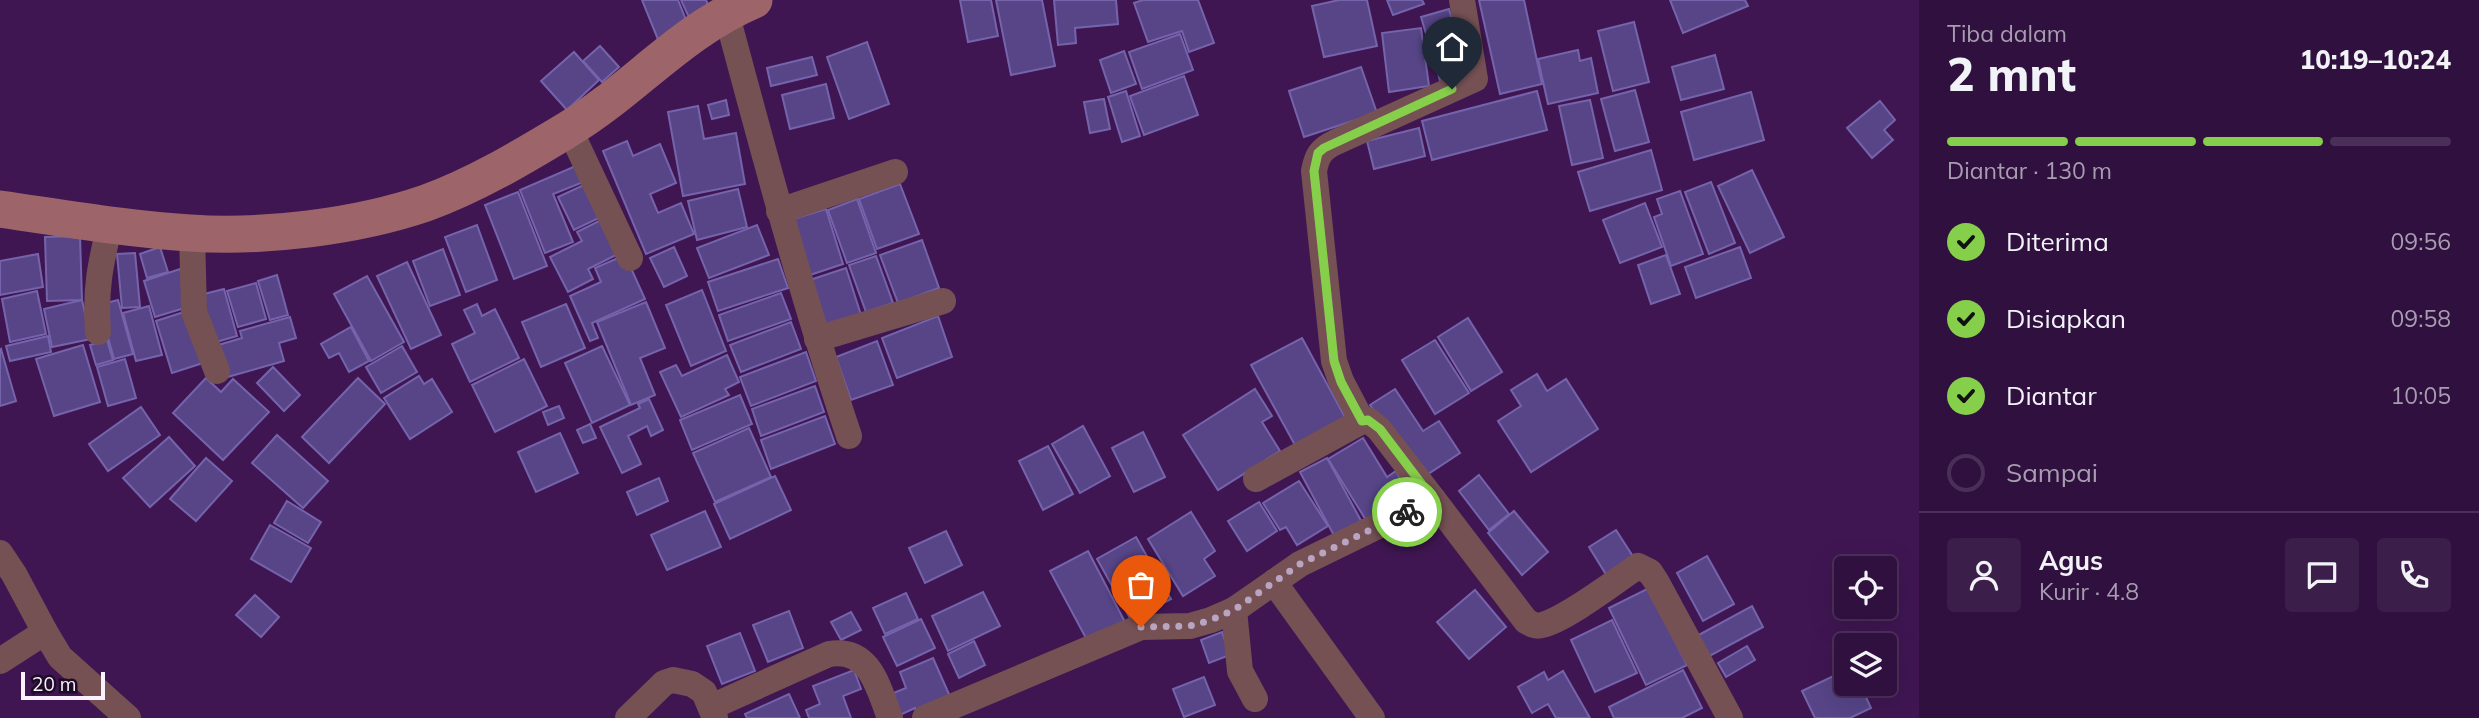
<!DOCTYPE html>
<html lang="id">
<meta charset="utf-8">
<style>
body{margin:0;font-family:Mulish,sans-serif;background:#3b1e49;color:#f1f3f6;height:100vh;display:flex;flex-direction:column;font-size:26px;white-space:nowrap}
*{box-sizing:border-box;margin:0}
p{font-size:23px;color:#a79db0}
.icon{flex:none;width:38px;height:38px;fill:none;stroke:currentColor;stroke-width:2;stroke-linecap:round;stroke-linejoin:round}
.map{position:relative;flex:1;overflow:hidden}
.drawer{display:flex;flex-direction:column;background:#2f103e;width:560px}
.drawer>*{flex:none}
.tools{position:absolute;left:1834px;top:556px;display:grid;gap:14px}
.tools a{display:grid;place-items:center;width:63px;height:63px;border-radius:7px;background:#2f103e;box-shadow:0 7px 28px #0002,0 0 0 2px #4a3058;font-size:35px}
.scale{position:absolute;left:21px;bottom:18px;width:84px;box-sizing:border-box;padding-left:7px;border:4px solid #faf0ff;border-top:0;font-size:19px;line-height:24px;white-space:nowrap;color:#faf0ff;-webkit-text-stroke:5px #1e0c26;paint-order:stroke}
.pin{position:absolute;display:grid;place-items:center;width:60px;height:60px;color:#fff;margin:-72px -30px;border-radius:50% 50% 50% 0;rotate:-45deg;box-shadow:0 0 7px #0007}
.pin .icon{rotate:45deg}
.courier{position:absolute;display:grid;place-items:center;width:70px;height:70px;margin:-35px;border:5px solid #86cf4b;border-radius:50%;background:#fff;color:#222;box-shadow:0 2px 9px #0007}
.overview em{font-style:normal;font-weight:800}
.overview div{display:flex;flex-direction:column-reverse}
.overview{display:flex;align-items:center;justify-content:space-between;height:119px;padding:0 28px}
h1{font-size:46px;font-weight:800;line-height:52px}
.bar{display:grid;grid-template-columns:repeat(4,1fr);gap:10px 7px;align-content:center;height:84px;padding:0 28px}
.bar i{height:9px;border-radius:5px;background:#4a3058}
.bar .current{background:#86cf4b}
.bar p{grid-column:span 4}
.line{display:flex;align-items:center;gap:18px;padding:0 28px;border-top:2px solid #4a3058}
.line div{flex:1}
.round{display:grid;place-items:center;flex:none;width:74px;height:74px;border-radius:7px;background:#3b1e49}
ol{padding:0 28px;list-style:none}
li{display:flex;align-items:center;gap:21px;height:77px}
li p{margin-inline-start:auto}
li .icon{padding:7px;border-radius:50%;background:#86cf4b;color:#111;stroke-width:4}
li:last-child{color:#a79db0}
li i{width:38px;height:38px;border:4px solid #4a3058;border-radius:50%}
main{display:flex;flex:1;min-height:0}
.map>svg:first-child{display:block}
.building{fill:#574588;stroke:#7564ab;stroke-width:2}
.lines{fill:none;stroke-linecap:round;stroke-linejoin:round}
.street{stroke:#755154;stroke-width:26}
.secondary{stroke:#9d656a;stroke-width:37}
.done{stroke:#b9a4c2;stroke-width:7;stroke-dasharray:0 12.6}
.route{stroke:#86cf4b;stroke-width:9}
</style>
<main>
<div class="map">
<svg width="1919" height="718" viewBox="0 0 1919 718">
<rect width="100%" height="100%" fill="#3f1652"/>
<g class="building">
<polygon points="642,0 678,0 690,30 659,42"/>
<polygon points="681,0 706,0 713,17 693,26"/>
<polygon points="960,0 991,0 998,36 968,42"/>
<polygon points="996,0 1042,0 1055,66 1011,75"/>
<polygon points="1054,0 1116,0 1118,24 1075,28 1076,43 1058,45"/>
<polygon points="1143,0 1198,0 1214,43 1189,52 1182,31 1148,42 1134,3"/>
<polygon points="1339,0 1367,0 1377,46 1324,57 1312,6"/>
<polygon points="1387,0 1422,0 1424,4 1393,15"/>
<polygon points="1479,0 1524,0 1542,84 1500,94"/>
<polygon points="1670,0 1745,0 1748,6 1683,33"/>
<polygon points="1449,9 1469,76 1441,84 1421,17"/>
<polygon points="1634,22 1649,82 1613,91 1598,31"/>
<polygon points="1421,28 1429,86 1389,92 1382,33"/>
<polygon points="1180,34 1193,70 1142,89 1129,52"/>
<polygon points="867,42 889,104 849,119 827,57"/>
<polygon points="600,46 619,67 602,82 583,61"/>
<polygon points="1578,50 1580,61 1591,58 1598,93 1548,104 1538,59"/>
<polygon points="1124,51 1136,84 1111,93 1100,60"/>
<polygon points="574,52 599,80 567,110 541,81"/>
<polygon points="1715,55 1724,89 1681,100 1672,67"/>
<polygon points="812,57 817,75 771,86 767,68"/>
<polygon points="1361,67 1377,113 1304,137 1289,91"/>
<polygon points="1184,76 1198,115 1144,135 1130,96"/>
<polygon points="826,84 834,118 790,129 782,95"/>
<polygon points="1635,90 1649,142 1615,151 1601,99"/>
<polygon points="1126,91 1140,136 1122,142 1108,97"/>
<polygon points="1537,91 1547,130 1432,160 1422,121"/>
<polygon points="1751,92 1764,140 1694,160 1681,112"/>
<polygon points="1104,99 1110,129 1090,133 1084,102"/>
<polygon points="726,100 729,115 712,119 708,105"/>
<polygon points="1590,100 1603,158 1572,165 1559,106"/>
<polygon points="1880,101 1895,120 1884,130 1893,140 1872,158 1847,128"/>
<polygon points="698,106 704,139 736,133 745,184 683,196 668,112"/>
<polygon points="1419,128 1425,156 1374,169 1367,141"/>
<polygon points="627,141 633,156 660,144 676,183 650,194 658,213 681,203 694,234 646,254 603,151"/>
<polygon points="1651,150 1662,190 1590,211 1578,172"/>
<polygon points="578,165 586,181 553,194 573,242 545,253 520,190"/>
<polygon points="1752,170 1784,237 1750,253 1718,186"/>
<polygon points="590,182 605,215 574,230 558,197"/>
<polygon points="1711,182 1735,243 1709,254 1685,192"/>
<polygon points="900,184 919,234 877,249 859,199"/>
<polygon points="738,189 747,227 697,240 688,201"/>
<polygon points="1680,191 1703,254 1671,266 1654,217 1662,214 1657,199"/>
<polygon points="518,192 547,266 514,279 485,205"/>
<polygon points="857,199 876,253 847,263 828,210"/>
<polygon points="1645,203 1662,247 1620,263 1603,220"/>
<polygon points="826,209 843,264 807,276 790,220"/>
<polygon points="603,219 620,253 588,269 593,279 568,292 550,257 582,241 577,232"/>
<polygon points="477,225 497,280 466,292 445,237"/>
<polygon points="757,225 769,255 709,278 697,248"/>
<polygon points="80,236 82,300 47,301 45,237"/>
<polygon points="922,240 939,288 898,303 880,255"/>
<polygon points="160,247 168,272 147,278 140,254"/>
<polygon points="674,247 687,276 664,287 650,258"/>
<polygon points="1740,247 1751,278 1696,298 1685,267"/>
<polygon points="443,249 460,295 430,306 413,261"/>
<polygon points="135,253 140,307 122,308 117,254"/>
<polygon points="38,254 43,287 0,295 0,261"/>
<polygon points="625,255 645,299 592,323 598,338 590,341 570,296 601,282 595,268"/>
<polygon points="1666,255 1680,294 1651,304 1638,265"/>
<polygon points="876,256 893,303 866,312 849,265"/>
<polygon points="778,259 788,288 718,311 708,282"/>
<polygon points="407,262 441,335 411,349 377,276"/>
<polygon points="846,268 861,315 820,329 804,282"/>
<polygon points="180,269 191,306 155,317 144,281"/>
<polygon points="277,275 288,315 270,320 258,281"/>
<polygon points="367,276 404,342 371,361 334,294"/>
<polygon points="256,283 266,319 238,327 227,291"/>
<polygon points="224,289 237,336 209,344 196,296"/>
<polygon points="702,290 726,351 691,366 666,305"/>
<polygon points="37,291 46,334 10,342 2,299"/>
<polygon points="781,293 791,319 728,341 719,315"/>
<polygon points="82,300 91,339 52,347 44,309"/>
<polygon points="118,300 133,354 114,359 99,305"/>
<polygon points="646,302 665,348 640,358 655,395 631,405 597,322"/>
<polygon points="477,304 482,316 495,309 519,358 470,382 452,344 475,333 464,310"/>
<polygon points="566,304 585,348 541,367 522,322"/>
<polygon points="149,306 162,355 136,361 123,313"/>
<polygon points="190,310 206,362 172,373 156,321"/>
<polygon points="938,316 952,357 897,378 882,338"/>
<polygon points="290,317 296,338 279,343 284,361 224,378 215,346 242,338 240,331"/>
<polygon points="1468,318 1502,372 1471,391 1438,337"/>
<polygon points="791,322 801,349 741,372 730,345"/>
<polygon points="351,327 369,361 349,372 339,353 329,358 321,344"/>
<polygon points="48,336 51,352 10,361 6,346"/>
<polygon points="1302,338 1346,419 1296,447 1251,365"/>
<polygon points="107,340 113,360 96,365 90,345"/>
<polygon points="1435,340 1469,393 1435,414 1402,360"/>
<polygon points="877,341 893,385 851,400 836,357"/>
<polygon points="83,345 100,402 54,416 36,359"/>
<polygon points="402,346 417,372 381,393 366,367"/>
<polygon points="602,346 630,405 592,423 565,363"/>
<polygon points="1,349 16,401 0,406 0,350"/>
<polygon points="806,352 816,381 751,406 740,377"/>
<polygon points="727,355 739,382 725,389 729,395 681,417 660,372 676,365 682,376"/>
<polygon points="125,359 136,398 108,406 97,367"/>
<polygon points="524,359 547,406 495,432 472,385"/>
<polygon points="273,367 300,395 284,411 257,383"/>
<polygon points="1537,374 1547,391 1566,379 1598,429 1531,472 1498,421 1521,406 1511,390"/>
<polygon points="419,376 424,384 432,379 452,412 410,439 384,398"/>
<polygon points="206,378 221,392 233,379 269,412 223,460 173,413"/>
<polygon points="358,378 385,404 329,463 302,437"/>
<polygon points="815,386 824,412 761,436 752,409"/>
<polygon points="1255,389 1272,416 1262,422 1280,451 1218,490 1183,435"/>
<polygon points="1395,389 1423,431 1439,421 1460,453 1419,480 1370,405"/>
<polygon points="740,395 752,424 692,450 680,420"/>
<polygon points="649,399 663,430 651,436 647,426 628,436 641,464 622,473 600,427 640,408 638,404"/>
<polygon points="559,406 564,418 548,425 543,412"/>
<polygon points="141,407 160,435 108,471 89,444"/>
<polygon points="825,416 835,444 771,469 761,440"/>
<polygon points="590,424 596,438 583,443 577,430"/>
<polygon points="1083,426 1110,476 1080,493 1052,444"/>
<polygon points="749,428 771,477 715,502 693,453"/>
<polygon points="1143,432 1165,477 1134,492 1112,448"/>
<polygon points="560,433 578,473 536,492 518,452"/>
<polygon points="277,435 328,481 303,508 252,463"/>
<polygon points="169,437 195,466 150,507 123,478"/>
<polygon points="1363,438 1387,477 1396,471 1412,499 1369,525 1328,459"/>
<polygon points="1048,446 1073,494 1043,510 1019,461"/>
<polygon points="206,458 232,481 196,521 170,499"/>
<polygon points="1327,458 1365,528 1338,543 1300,472"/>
<polygon points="1479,475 1509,514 1489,530 1459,491"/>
<polygon points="775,476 791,510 730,539 714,504"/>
<polygon points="659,478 668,501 637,515 627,492"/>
<polygon points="1299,481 1328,526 1297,545 1286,527 1280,530 1263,503"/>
<polygon points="287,501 321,522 308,543 274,523"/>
<polygon points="1259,502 1277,531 1247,551 1228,521"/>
<polygon points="705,511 721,547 667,570 651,535"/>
<polygon points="1514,511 1548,552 1522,575 1488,533"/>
<polygon points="1191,512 1215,551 1204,559 1215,576 1183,596 1148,539"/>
<polygon points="270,525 311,548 291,582 251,559"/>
<polygon points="1616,530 1634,558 1607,576 1589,547"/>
<polygon points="946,531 962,565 925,583 909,548"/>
<polygon points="1136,537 1171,599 1131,620 1097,559"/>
<polygon points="1088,551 1125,622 1088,642 1050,571"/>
<polygon points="1707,556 1734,604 1703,621 1677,573"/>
<polygon points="1649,588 1687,665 1646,685 1609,608"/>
<polygon points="1475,590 1506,627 1469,659 1437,622"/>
<polygon points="983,592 1000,626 948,651 932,616"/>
<polygon points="906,593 918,619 885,634 873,608"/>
<polygon points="255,595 279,617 261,637 236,615"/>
<polygon points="1752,606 1763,627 1706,658 1695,637"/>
<polygon points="789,611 803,648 768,662 753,625"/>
<polygon points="851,612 861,630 841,640 831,622"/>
<polygon points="921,619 935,648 897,666 883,637"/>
<polygon points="1612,620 1637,673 1595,692 1571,640"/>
<polygon points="1222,632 1230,655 1209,663 1201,640"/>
<polygon points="740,633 755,671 722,684 707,646"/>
<polygon points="974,641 985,665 959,678 948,654"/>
<polygon points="1747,646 1755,660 1726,677 1718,663"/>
<polygon points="933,658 952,701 917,715 915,708 900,715 891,694 906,688 900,672"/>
<polygon points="854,670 861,689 843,696 851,718 809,718 806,710 820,704 813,686"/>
<polygon points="1683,670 1702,708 1682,718 1614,718 1609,707"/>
<polygon points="1846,670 1846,684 1860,684 1871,708 1850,718 1815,718 1802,691"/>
<polygon points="1563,671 1590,718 1556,718 1548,704 1532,713 1518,687 1544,672 1548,680"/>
<polygon points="1204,677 1215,705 1184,717 1173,689"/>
<polygon points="789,694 800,718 747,718 745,714"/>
</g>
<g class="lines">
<g class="street">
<path d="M726,12c38,142 76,284 123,424"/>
<polyline points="569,128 630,258"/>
<polyline points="779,211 895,172"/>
<polyline points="192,233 194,312 217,371"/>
<path d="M98,332c-3,-43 2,-66 12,-108"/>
<polyline points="817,339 943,301"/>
<path d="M1362,421l-21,-40 -7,-20 -20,-190c3,-16 7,-22 22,-29l139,-63 -13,-79"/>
<polyline points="1256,479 1362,421 1368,420 1379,429 1433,499"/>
<polyline points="0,553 14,574 45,632 60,657 128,718"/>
<polyline points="1274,582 1372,718"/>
<polyline points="1234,610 1240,671 1255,699"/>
<polyline points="0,661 45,632"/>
<path d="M711,707l118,-53c41,-7 49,33 61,64"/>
<polyline points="628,718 664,683 673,680 692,684 704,692 715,718"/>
<path d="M925,718l216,-91 49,-1 21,-6 23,-10 66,-46 133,-65 93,122c5,3 10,6 16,4 23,-5 74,-44 96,-59l12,6 6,9 74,137"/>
</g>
<path class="secondary" d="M0,209c63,9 126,20 190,24 73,5 166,-6 236,-30 50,-18 96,-46 141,-73 68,-41 112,-98 187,-130"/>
</g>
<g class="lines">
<polyline class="done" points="1141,627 1190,626 1211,620 1234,610 1300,564 1407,512"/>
<polyline class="route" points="1407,512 1433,499 1380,429 1368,420 1362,421 1341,382 1334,361 1314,171 1318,153 1324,148 1452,89"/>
</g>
</svg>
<div class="tools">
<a><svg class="icon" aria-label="locate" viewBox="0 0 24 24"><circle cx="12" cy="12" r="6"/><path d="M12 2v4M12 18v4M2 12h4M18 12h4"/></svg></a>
<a><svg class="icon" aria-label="layers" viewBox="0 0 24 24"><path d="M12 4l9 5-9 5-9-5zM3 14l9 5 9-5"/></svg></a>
</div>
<div class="scale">20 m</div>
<div class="pin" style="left:1141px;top:627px;background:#ea580c"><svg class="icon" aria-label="bag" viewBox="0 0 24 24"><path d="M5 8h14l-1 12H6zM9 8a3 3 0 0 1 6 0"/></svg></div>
<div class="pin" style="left:1452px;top:89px;background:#1f2937"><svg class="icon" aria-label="home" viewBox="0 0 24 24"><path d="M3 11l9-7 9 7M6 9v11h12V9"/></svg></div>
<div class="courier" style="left:1407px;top:512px"><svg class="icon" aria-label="bike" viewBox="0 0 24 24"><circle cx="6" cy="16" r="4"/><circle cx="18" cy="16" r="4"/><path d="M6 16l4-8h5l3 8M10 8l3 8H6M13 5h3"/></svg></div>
</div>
<section class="drawer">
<div class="overview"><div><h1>2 mnt</h1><p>Tiba dalam</p></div><em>10:19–10:24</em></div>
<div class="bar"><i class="current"></i><i class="current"></i><i class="current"></i><i></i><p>Diantar · 130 m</p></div>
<ol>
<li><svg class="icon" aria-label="check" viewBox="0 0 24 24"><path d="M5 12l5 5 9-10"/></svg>Diterima<p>09:56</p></li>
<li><svg class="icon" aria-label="check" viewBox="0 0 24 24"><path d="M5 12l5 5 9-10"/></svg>Disiapkan<p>09:58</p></li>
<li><svg class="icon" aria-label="check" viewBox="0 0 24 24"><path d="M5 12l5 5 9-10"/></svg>Diantar<p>10:05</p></li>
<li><i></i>Sampai</li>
</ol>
<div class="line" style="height:126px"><a class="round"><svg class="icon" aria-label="person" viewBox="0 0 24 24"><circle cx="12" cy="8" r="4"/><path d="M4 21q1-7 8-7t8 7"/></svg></a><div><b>Agus</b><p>Kurir · 4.8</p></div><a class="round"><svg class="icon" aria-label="chat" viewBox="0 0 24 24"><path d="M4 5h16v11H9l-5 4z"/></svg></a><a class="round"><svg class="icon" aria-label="phone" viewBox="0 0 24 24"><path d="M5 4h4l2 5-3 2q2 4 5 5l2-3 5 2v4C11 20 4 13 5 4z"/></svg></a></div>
</section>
</main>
